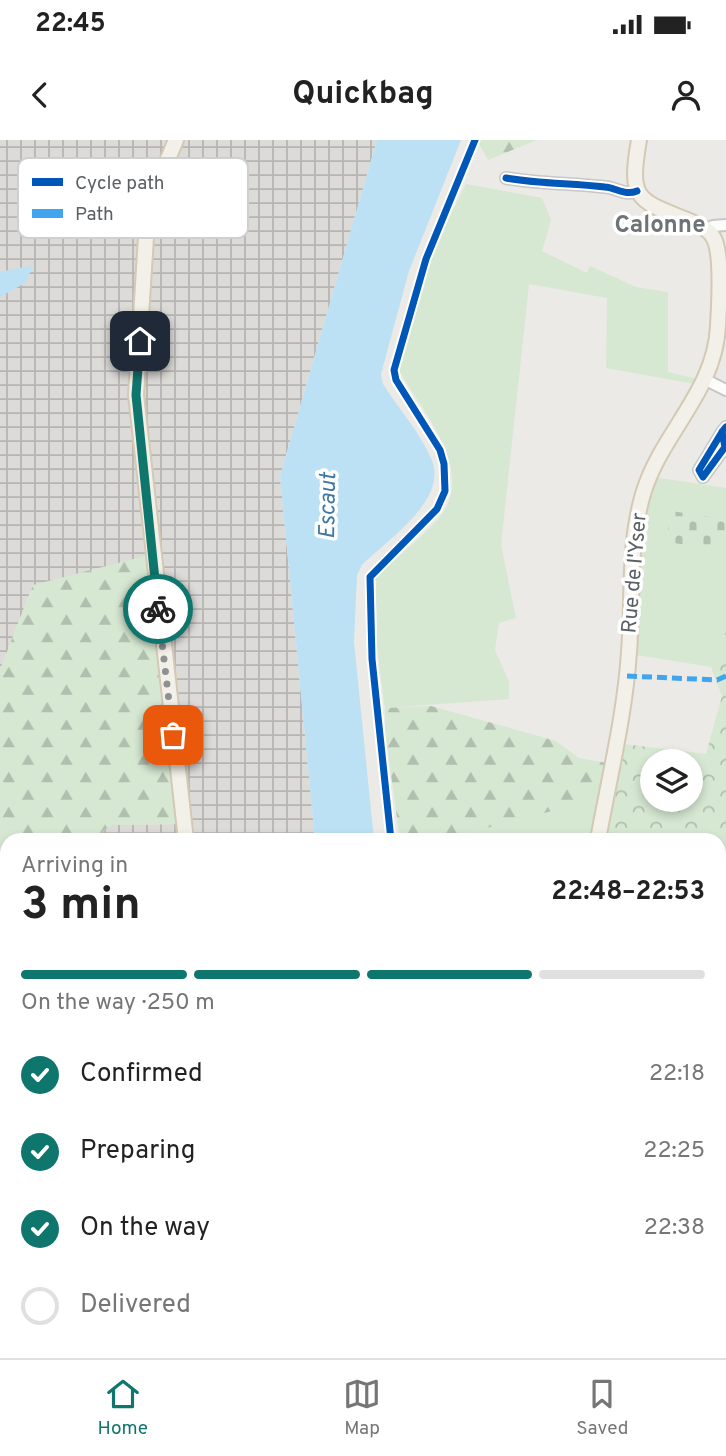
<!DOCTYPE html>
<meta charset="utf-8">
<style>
body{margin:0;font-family:Overpass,sans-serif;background:#f6f6f6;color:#222;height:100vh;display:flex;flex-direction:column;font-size:26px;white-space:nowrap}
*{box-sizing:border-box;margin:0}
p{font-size:23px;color:#767676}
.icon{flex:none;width:38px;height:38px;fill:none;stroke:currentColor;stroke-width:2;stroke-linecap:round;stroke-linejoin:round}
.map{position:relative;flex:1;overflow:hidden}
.panel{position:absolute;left:0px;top:693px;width:726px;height:525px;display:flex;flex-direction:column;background:#fff;border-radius:21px 21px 0 0;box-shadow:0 4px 10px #0003}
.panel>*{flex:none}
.tools{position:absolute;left:640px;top:609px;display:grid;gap:14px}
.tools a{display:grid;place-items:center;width:63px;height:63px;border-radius:50%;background:#fff;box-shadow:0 4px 10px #0003;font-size:35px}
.pin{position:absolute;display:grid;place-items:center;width:60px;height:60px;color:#fff;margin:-30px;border-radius:14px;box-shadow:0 4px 10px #0006}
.courier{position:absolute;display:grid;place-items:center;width:70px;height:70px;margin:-35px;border:5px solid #0f766e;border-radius:50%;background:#fff;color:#222;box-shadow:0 2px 9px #0007}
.head em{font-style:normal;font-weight:700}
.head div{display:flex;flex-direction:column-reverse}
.head{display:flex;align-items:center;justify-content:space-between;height:119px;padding:0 21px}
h1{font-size:46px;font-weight:700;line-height:52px}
.bar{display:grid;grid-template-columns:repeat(4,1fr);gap:10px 7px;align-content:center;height:84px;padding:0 21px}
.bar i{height:9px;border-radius:5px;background:#e0e0e0}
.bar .current{background:#0f766e}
.bar p{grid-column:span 4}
ol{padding:0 21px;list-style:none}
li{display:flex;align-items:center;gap:21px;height:77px}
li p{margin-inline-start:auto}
li .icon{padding:7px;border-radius:50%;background:#0f766e;color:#fff;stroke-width:4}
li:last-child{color:#767676}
li i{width:38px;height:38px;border:4px solid #e0e0e0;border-radius:50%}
.status{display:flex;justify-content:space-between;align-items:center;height:49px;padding:0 35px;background:#fff;direction:ltr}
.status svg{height:19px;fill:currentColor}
header{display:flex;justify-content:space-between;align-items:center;height:91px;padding:0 21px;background:#fff;font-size:32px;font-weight:700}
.tabs{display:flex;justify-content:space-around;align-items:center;height:98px;border-top:2px solid #e0e0e0;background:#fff;font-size:19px;color:#767676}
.tabs a{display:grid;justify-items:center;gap:4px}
.tabs .current{color:#0f766e}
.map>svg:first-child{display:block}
.industrial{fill:url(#industrial-grid)}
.grass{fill:#d6e7d2}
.forest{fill:url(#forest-firs)}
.cemetery{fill:url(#cemetery-stones)}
.park{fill:url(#park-crowns);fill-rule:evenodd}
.water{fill:#bce1f5}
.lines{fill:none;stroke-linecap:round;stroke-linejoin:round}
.minor-casing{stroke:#c8c7c7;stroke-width:14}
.major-casing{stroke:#d3c9b5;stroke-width:18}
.minor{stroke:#fcfcfb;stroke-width:10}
.major{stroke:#f2f0e8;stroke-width:14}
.quiet{stroke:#40a5ee;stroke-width:5;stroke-dasharray:10 5;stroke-linecap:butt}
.cycleway-casing{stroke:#fff;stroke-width:11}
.cycleway{stroke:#0057b8;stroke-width:7}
.done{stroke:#8e9092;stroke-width:7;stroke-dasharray:0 12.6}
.route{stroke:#0f766e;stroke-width:9}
.labels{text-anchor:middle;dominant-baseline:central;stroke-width:7;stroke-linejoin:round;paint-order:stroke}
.street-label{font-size:21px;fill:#5c6064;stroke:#fff}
.water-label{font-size:23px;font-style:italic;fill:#4179a6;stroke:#fff}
.quarter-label{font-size:24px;font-weight:bold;fill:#6d7376;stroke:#fff}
.key{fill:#fff;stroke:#cecfd0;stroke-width:2}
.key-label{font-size:19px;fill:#5c6064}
</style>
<div class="status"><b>22:45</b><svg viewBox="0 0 49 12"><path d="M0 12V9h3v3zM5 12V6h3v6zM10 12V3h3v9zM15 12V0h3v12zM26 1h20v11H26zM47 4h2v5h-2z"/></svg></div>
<header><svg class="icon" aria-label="back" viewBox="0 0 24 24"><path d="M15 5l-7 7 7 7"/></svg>Quickbag<svg class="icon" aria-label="person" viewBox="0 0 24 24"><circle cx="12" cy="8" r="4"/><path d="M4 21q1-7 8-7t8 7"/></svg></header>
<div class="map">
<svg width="726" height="1218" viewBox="0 0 726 1218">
<defs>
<pattern id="industrial-grid" width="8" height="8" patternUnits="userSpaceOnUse" patternTransform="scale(1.75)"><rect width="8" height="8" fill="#dddbd8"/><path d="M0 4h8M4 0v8" fill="none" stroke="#b6b5b3"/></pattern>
<pattern id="forest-firs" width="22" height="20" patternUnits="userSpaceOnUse" patternTransform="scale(1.75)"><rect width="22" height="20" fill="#d6e7d2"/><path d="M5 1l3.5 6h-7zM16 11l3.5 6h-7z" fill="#b1bfae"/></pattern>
<pattern id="cemetery-stones" width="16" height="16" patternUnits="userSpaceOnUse" patternTransform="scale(1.75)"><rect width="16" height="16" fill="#d6e7d2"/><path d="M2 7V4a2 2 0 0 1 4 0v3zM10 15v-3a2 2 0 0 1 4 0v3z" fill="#b1bfae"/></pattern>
<pattern id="park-crowns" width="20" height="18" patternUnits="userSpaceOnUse" patternTransform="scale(1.75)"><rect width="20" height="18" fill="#d6e7d2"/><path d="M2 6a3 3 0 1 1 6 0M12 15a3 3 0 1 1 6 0" fill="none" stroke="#b1bfae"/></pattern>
</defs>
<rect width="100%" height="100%" fill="#eceae6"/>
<g class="industrial">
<polygon points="0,0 377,0 280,336 315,700 93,700 111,685 177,684 33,445 0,530"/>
<polygon points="7,769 7,889 0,884 0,774"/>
<polygon points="300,1211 389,1211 390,1218 301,1218"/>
<polygon points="458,1211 557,1211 559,1218 460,1218"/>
</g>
<g class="grass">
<path d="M466,44l76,14 9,22 -9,31 45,22 3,-7 46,21 32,5v80l29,7 -2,5 -89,-16 1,-70 -78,-14 -28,261 15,73 -17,5 -4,27 14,31v18l-124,9 -8,-60 -2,-71c21,-19 46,-38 64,-59 38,-45 -16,-107 -40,-147l35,-123z"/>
<polygon points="653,337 726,348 726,379 671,371 666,401 726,410 726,491 711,527 637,515 641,414"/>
<polygon points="606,657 600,700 463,700 464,694"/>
</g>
<g class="forest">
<polygon points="477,0 537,0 488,20"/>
<polygon points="145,416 178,684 111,685 93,700 7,700 7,769 0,774 0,530 33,445"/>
<polygon points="431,566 556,601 579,618 608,623 606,657 464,694 463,700 400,700 385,590 385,568"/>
<polygon points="0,884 7,889 7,1053 0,1052"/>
<polygon points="726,1057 726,1192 719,1191 719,1058"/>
<polygon points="0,1105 7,1105 7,1211 188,1211 188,1218 0,1218"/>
</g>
<polygon class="cemetery" points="671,371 726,379 726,410 666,402"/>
<path class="park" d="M726,491v507l-7,-19v-279h-116l12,-97 91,11 16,-58 -11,-29zM653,621h38v39h-38z"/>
<g class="water">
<path d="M377,0h84l-52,131 -28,103 2,10c15,24 36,47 48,74 19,41 -43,81 -69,107l-5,10 -3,67 20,198h-59l-35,-364z"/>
<polygon points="34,125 25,143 0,157 0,132"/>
</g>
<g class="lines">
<g class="minor-casing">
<g id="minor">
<path d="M506,38c34,6 66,5 99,9 12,1 20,9 32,4"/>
<polyline points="708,90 713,86 726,85"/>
<polyline points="706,240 726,250"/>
<polyline points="722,292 725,307 703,337 699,330 722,292 726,287"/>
<polyline points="719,1046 726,1044"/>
<polyline points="0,1097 7,1096"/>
</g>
</g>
<g class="major-casing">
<g id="major">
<polyline points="176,0 148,66 136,255 186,700"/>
<path d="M598,700c11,-62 27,-125 31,-188 4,-53 -1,-107 14,-158 18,-61 72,-102 75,-168 1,-20 5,-74 -5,-89 -4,-8 -13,-11 -21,-15 -54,-22 -64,-20 -53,-82"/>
<polyline points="287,1211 288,1218"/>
<polyline points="601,1211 603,1218"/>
<polyline points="248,1218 261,1211"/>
</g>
</g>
<use href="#minor" class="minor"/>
<use href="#major" class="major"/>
<g class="quiet">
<polyline points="627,536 717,540 726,536"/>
<polyline points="563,1211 565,1218"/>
</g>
<g class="cycleway-casing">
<g id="cycleway">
<path d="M506,38c34,6 66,5 99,9 12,1 20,9 32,4"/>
<polyline points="722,292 725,307 703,337 699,330 722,292 726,287"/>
<polyline points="391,700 372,519 370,437 437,369 445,351 444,324 440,310 396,240 394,230 426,119 475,0"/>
</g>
</g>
<use href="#cycleway" class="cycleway"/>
</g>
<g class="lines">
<polyline class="done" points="158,469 173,595"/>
<polyline class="route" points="140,201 136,255 158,469"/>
</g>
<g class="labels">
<g class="street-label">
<text transform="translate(635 433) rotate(-85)">Rue de l'Yser</text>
</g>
<g class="water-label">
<text transform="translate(329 366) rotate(-89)">Escaut</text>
</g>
<g class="quarter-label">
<text x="660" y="86">Calonne</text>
</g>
</g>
<rect x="18" y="18" width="230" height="80" rx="10" class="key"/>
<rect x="32" y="38" width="31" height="8" fill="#0057b8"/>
<rect x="32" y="69" width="31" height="9" fill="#40a5ee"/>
<g class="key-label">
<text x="75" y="49">Cycle path</text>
<text x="75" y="80">Path</text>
</g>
</svg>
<div class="tools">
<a><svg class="icon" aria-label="layers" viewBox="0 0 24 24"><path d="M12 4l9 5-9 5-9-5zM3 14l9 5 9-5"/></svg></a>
</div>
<div class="pin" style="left:173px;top:595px;background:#ea580c"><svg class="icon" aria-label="bag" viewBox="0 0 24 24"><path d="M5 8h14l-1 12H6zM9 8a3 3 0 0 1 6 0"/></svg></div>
<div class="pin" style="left:140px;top:201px;background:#1f2937"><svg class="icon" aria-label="home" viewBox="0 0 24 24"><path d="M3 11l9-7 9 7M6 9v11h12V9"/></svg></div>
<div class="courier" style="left:158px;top:469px"><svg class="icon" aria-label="bike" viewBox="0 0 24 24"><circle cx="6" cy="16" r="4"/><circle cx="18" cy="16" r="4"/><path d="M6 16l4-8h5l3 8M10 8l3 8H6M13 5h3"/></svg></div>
<section class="panel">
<div class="head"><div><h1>3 min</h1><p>Arriving in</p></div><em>22:48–22:53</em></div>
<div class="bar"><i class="current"></i><i class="current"></i><i class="current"></i><i></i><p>On the way · 250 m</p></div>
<ol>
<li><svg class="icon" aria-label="check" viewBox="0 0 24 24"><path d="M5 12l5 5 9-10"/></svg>Confirmed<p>22:18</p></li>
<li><svg class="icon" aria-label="check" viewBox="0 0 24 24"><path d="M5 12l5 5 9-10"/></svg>Preparing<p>22:25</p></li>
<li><svg class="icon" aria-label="check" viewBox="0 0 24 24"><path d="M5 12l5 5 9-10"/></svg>On the way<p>22:38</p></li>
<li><i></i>Delivered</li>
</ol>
</section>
</div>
<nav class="tabs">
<a class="current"><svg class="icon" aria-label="home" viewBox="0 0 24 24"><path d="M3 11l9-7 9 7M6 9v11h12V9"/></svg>Home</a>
<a><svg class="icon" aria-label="map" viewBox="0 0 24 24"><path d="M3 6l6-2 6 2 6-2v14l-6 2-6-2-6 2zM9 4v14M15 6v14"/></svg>Map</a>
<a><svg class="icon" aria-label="saved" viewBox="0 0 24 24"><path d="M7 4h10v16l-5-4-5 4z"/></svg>Saved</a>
</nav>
